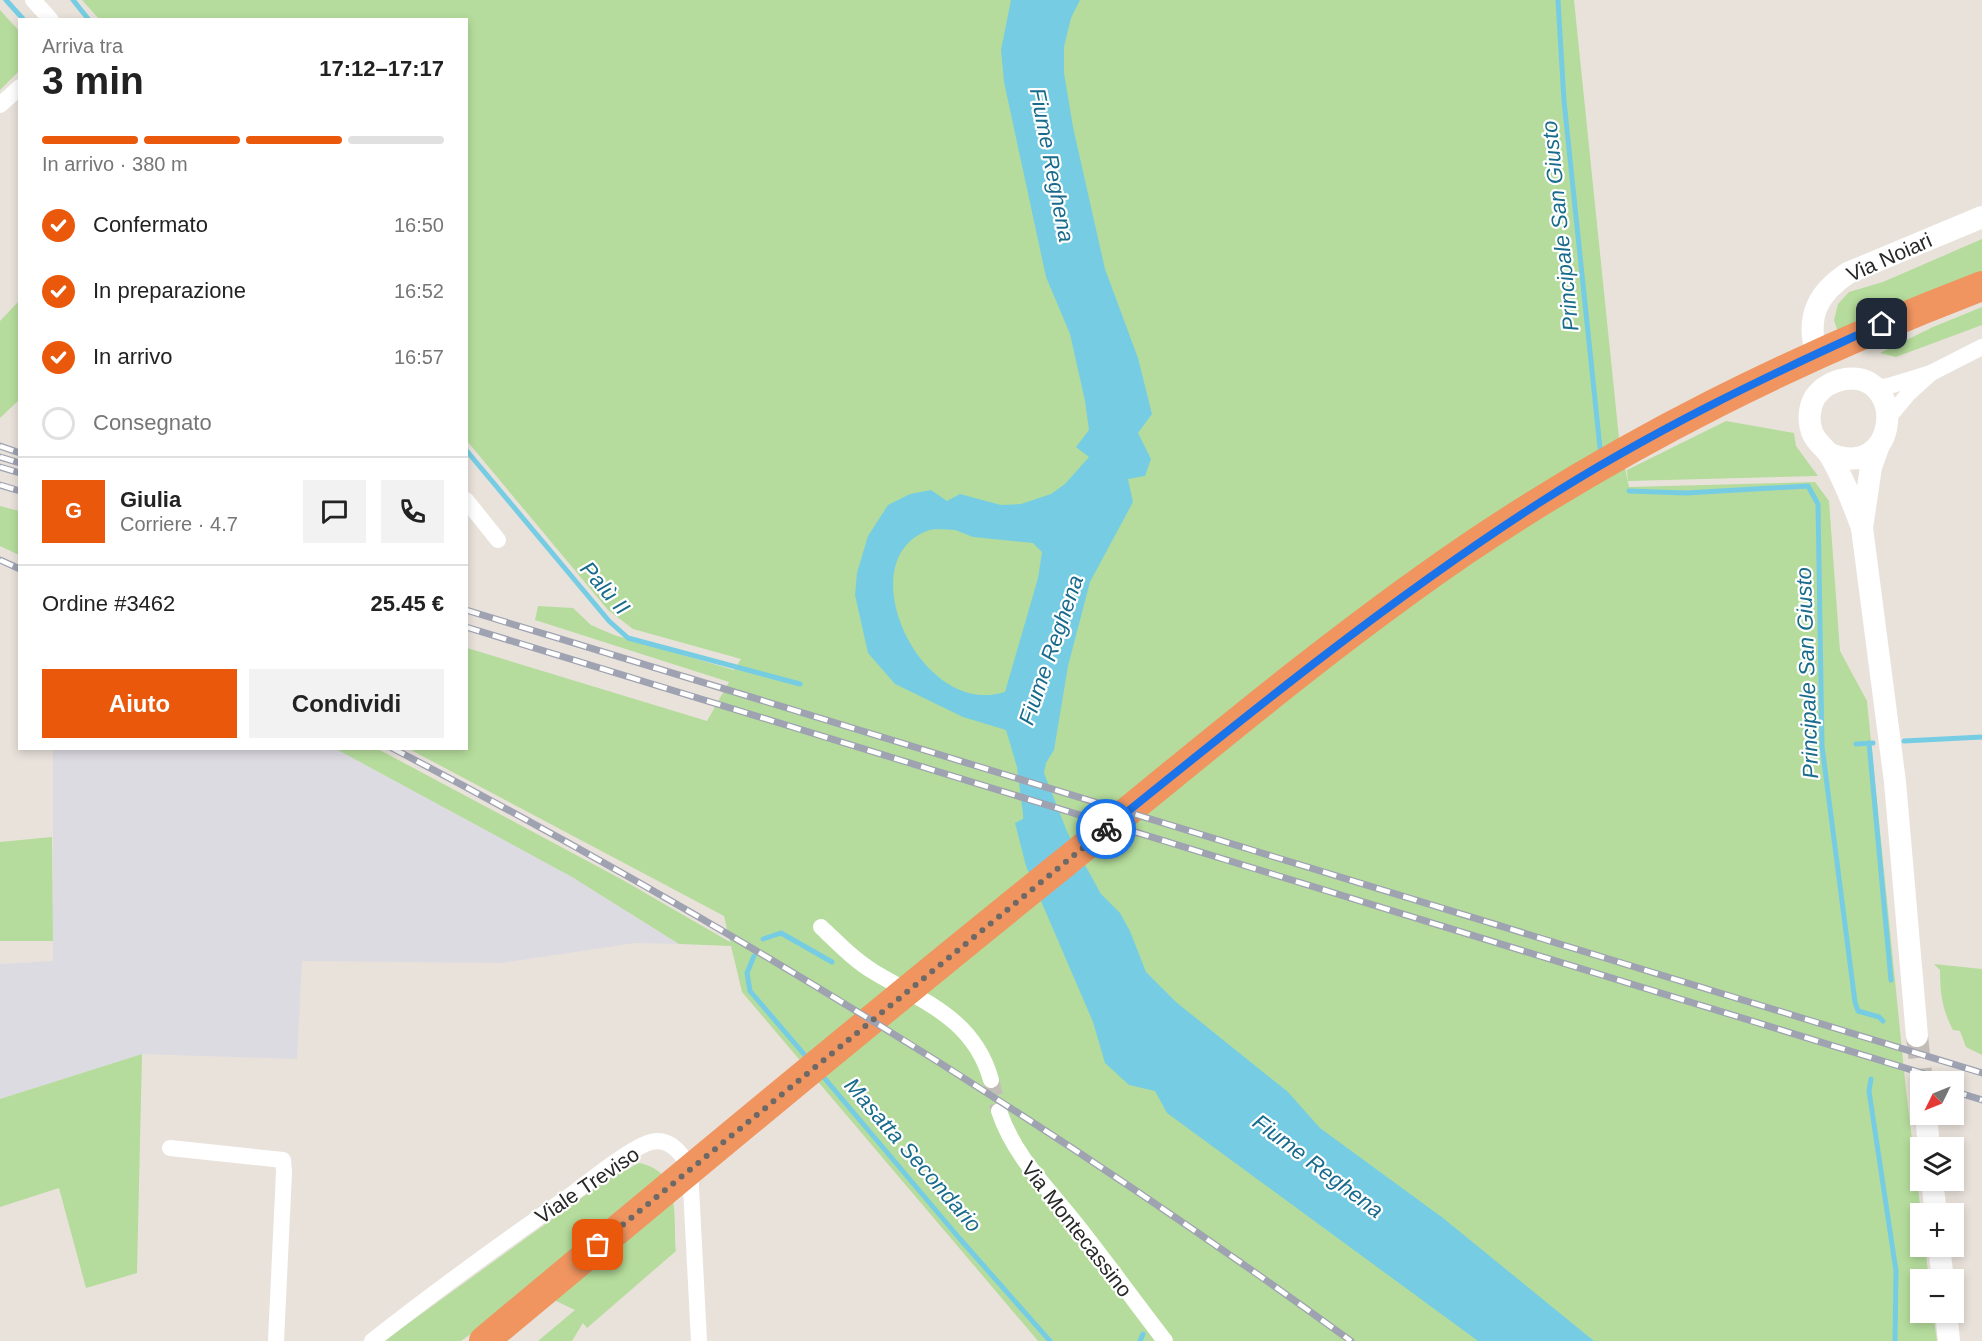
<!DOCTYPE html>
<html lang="it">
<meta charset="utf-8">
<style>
body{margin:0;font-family:Arial,sans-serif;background:#f2f2f2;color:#222;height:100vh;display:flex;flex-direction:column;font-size:22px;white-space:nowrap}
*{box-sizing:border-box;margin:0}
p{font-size:20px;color:#767676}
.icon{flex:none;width:33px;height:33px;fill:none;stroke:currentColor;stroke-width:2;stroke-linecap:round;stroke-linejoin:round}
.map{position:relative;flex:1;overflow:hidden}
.side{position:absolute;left:18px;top:18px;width:450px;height:732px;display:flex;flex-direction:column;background:#fff;border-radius:0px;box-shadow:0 3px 9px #0003}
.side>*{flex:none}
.needle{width:39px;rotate:227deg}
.controls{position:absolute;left:1910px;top:1071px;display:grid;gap:12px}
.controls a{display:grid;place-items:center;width:54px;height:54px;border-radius:0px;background:#fff;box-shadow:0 3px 9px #0003;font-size:30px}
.pin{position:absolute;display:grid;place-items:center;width:51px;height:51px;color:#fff;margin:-26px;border-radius:12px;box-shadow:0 3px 9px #0006}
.courier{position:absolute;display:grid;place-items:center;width:60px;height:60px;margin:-30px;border:4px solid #1a73e8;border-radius:50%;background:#fff;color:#222;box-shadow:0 2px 8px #0007}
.overview em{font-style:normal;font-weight:700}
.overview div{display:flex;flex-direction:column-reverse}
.overview{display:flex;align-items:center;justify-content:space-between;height:102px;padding:0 24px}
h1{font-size:39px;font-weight:700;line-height:45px}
.bar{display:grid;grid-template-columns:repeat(4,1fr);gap:9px 6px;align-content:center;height:72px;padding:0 24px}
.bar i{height:8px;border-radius:4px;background:#e0e0e0}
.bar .active{background:#ea580c}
.bar p{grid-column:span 4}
.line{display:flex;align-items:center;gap:15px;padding:0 24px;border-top:2px solid #e0e0e0}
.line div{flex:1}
.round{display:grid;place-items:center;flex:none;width:63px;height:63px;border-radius:0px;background:#f2f2f2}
ol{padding:0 24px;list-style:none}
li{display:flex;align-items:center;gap:18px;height:66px}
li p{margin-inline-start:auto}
li .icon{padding:6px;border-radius:50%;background:#ea580c;color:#fff;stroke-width:4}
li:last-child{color:#767676}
li i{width:33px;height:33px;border:3px solid #e0e0e0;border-radius:50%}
.button{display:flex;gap:12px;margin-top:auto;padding:12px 24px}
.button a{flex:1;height:69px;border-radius:0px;background:#ea580c;color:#fff;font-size:24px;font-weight:700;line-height:69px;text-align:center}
.button a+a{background:#f2f2f2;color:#222}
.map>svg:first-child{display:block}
.industrial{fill:#dddbe2}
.green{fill:#b5dc9c}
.water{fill:#76cde3;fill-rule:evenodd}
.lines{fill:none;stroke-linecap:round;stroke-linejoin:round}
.stream{stroke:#76cde3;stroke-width:5}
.street-tunnel{stroke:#c2bdb7;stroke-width:16;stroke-dasharray:16 8;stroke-linecap:butt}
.secondary-tunnel{stroke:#c2bdb7;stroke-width:22;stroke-dasharray:22 11;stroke-linecap:butt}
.street{stroke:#fff;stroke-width:16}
.secondary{stroke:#fff;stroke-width:22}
.highway{stroke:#f09560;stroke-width:30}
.rail-casing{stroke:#9ea2b1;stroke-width:7}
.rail{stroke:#fff;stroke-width:4.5;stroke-dasharray:14;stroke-linecap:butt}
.done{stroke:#6c6967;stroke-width:6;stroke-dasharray:0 10.8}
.route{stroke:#1a73e8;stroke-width:8}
.labels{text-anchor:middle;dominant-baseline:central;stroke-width:4.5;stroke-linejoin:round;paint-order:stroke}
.street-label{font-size:21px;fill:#282828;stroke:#fff}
.water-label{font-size:22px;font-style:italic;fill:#186b8c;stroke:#fff}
</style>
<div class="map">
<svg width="1982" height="1341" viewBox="0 0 1982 1341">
<rect width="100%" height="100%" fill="#e9e2db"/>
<polygon class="industrial" points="53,749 336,749 572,877 679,944 635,943 502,963 302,961 297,1059 142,1054 0,1099 0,964 53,961"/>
<g class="green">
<polygon points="82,0 1574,0 1619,438 1629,487 1815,482 1829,501 1840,651 1867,701 1906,1090 1921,1213 1920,1246 1925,1247 1929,1279 1920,1280 1920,1312 1933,1313 1937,1341 1038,1341 742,992 731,946 679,944 572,877 336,749 378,749 621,879 730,942 724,916 409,749 466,748 467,648 707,721 729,682 535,620 538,606 573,608 591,625 614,635 734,670 741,659 633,629 608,610 467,441 466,20 99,19"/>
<polygon points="0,10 20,32 19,71 0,90"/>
<polygon points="1982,239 1982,276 1839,335 1834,320 1838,304 1849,292 1883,282"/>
<polygon points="19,301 19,400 0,418 0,321"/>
<polygon points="1982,307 1982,325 1896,357 1880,353 1933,327"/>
<polygon points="1726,421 1794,433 1796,446 1818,476 1628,481 1627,470"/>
<polygon points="0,506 19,511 19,555 0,546"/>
<polygon points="52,837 53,941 0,941 0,842"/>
<path d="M1934,964l48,5v86l-16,-8 -6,-16 -7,-1c-11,-21 -13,-37 -13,-60z"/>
<polygon points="142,1054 137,1273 86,1288 59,1188 0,1207 0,1099"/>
<path d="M639,1163c43,8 34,53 37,88l-89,77 -4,-5 -11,18h-34l37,-31 -42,-20 -72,51h-77l221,-160z"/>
</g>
<path class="water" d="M1011,0h69l-9,18 -7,29v26l9,54 32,142 33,89 14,56 -14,19 13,26 -6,17 -17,3 5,23 -43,80 -22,84 -14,84 -8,13 -2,10 24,61 33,60 19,19 10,18 16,41 30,30 112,90 32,36 123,90 151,123h-116l-311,-228 -12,-22 -26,-6 -24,-22 -12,-41 -67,-156 -11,-43 8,-4v-5l-6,-47 -11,-37 -43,-13 -68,-33 -27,-31 -13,-58 2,-22 11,-37 20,-31 22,-11 21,-4 16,11 13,-7 41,11 20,-1 30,-10 14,-10 24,-27 -13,-10 13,-17 -4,-29 -15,-67 -24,-57 -42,-195 -3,-32zM955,530l18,7 60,6 9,9 -4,26 -33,114c-84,27 -157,-131 -78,-161 7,-3 20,-1 28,-1z"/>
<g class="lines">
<g class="stream">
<polyline points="6,0 24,20"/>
<polyline points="73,0 89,20"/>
<polyline points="1558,0 1564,101 1600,448"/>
<polyline points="466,450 609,621 628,638 800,684"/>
<polyline points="1629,491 1686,493 1808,486 1818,504 1822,746 1855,1002 1858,1011 1879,1017 1883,1021"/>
<polyline points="1904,741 1982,737"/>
<polyline points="1869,743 1891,980"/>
<polyline points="1856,744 1873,743"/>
<polyline points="763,939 781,933 832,962"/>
<polyline points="754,956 747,973 750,991 809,1060"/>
<polyline points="821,1074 960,1239 1050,1341"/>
<polyline points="1871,1079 1869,1091 1896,1271 1895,1341"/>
<polyline points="1140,1341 1143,1334"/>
</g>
<polyline class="street-tunnel" points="991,1080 999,1111"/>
<polyline class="secondary-tunnel" points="1917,1036 1922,1082"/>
<g class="street">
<polyline points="33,0 51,20"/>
<polyline points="0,105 20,87"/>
<polyline points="1931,373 1982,347"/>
<polyline points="1874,388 1889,386 1931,373 1909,393 1889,417"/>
<polyline points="466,500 498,540"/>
<path d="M821,927c17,16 33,33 53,45 50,30 100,47 117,108"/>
<path d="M999,1111c15,45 48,76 77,113 30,38 59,78 89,117"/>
<polyline points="170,1148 283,1160 284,1172 276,1341"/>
<path d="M372,1341c66,-52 134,-101 203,-149 17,-13 57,-45 76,-50 19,-5 31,12 39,26l9,173"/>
</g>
<g class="secondary">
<path d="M1816,352c-10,-36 2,-59 32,-79l134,-56"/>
<path d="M1828,453c71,31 80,-82 17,-74 -11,2 -23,8 -30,18 -6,10 -7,24 -3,35 4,11 14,16 19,25 13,23 22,46 31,71l9,-61 8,-22"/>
<polyline points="1862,528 1895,782 1917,1036"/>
<polyline points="1926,1114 1929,1148"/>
<polyline points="1932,1180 1936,1214"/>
<polyline points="1939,1246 1943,1280"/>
<polyline points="1946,1312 1949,1341"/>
</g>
<path class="highway" d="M484,1341c192,-160 384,-320 579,-477 131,-106 261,-217 401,-313 164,-111 333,-194 518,-265"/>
<g class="rail-casing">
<g id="rail">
<polyline points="0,446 20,453"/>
<polyline points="0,457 20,463"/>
<polyline points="0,467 20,473"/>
<polyline points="0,485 20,491"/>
<polyline points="0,560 20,569"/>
<polyline points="466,610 1982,1073"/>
<polyline points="466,627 1951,1082"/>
<path d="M392,748c335,175 654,372 959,593"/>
<polyline points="1953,1091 1982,1100"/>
</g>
</g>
<use href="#rail" class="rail"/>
</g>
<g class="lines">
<polyline class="done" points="598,1245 1106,829"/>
<path class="route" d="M1106,829c141,-114 281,-228 433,-326 109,-70 225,-126 343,-179"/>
</g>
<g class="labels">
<g class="street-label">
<text transform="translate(1889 257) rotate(-24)">Via Noiari</text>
<text transform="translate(587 1185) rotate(-34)">Viale Treviso</text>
<text transform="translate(1077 1229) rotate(52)">Via Montecassino</text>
</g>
<g class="water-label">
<text transform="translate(1052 165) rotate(79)">Fiume Reghena</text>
<text transform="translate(1560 226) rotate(-96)">Principale San Giusto</text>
<text transform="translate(605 588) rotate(49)">Palù II</text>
<text transform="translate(1051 650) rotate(-71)">Fiume Reghena</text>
<text transform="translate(1807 673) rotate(-92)">Principale San Giusto</text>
<text transform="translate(913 1155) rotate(49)">Masatta Secondario</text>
<text transform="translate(1318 1166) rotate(37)">Fiume Reghena</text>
</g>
</g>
</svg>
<div class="controls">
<a><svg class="needle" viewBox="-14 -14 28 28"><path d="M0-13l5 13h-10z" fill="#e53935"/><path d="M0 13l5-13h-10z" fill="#767676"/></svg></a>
<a><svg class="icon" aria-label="layers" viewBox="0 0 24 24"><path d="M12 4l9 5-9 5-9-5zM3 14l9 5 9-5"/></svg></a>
<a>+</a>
<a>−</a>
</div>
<div class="pin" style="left:598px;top:1245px;background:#ea580c"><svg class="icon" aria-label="bag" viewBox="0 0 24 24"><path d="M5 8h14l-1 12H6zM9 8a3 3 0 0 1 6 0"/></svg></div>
<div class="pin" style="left:1882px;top:324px;background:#1f2937"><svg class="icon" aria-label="home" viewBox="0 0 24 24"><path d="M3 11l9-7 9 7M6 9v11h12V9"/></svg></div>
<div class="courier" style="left:1106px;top:829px"><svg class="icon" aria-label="bike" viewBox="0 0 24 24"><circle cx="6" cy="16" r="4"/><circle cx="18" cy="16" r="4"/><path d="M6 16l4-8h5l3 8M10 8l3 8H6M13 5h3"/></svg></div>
<section class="side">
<div class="overview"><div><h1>3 min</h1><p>Arriva tra</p></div><em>17:12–17:17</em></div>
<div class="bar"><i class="active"></i><i class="active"></i><i class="active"></i><i></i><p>In arrivo · 380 m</p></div>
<ol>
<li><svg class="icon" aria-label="check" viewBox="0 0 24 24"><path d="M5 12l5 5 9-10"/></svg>Confermato<p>16:50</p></li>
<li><svg class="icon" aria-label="check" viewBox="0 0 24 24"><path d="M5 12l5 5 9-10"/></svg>In preparazione<p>16:52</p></li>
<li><svg class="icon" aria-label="check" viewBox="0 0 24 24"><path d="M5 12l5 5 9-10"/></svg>In arrivo<p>16:57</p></li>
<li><i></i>Consegnato</li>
</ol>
<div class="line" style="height:108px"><b class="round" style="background:#ea580c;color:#fff">G</b><div><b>Giulia</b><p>Corriere · 4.7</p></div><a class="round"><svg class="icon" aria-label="chat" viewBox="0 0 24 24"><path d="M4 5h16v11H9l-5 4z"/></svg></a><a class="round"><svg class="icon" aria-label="phone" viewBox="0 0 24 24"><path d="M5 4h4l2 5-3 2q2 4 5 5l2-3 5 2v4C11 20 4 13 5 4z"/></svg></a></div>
<div class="line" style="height:78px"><div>Ordine #3462</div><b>25.45 €</b></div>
<div class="button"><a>Aiuto</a><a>Condividi</a></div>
</section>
</div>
